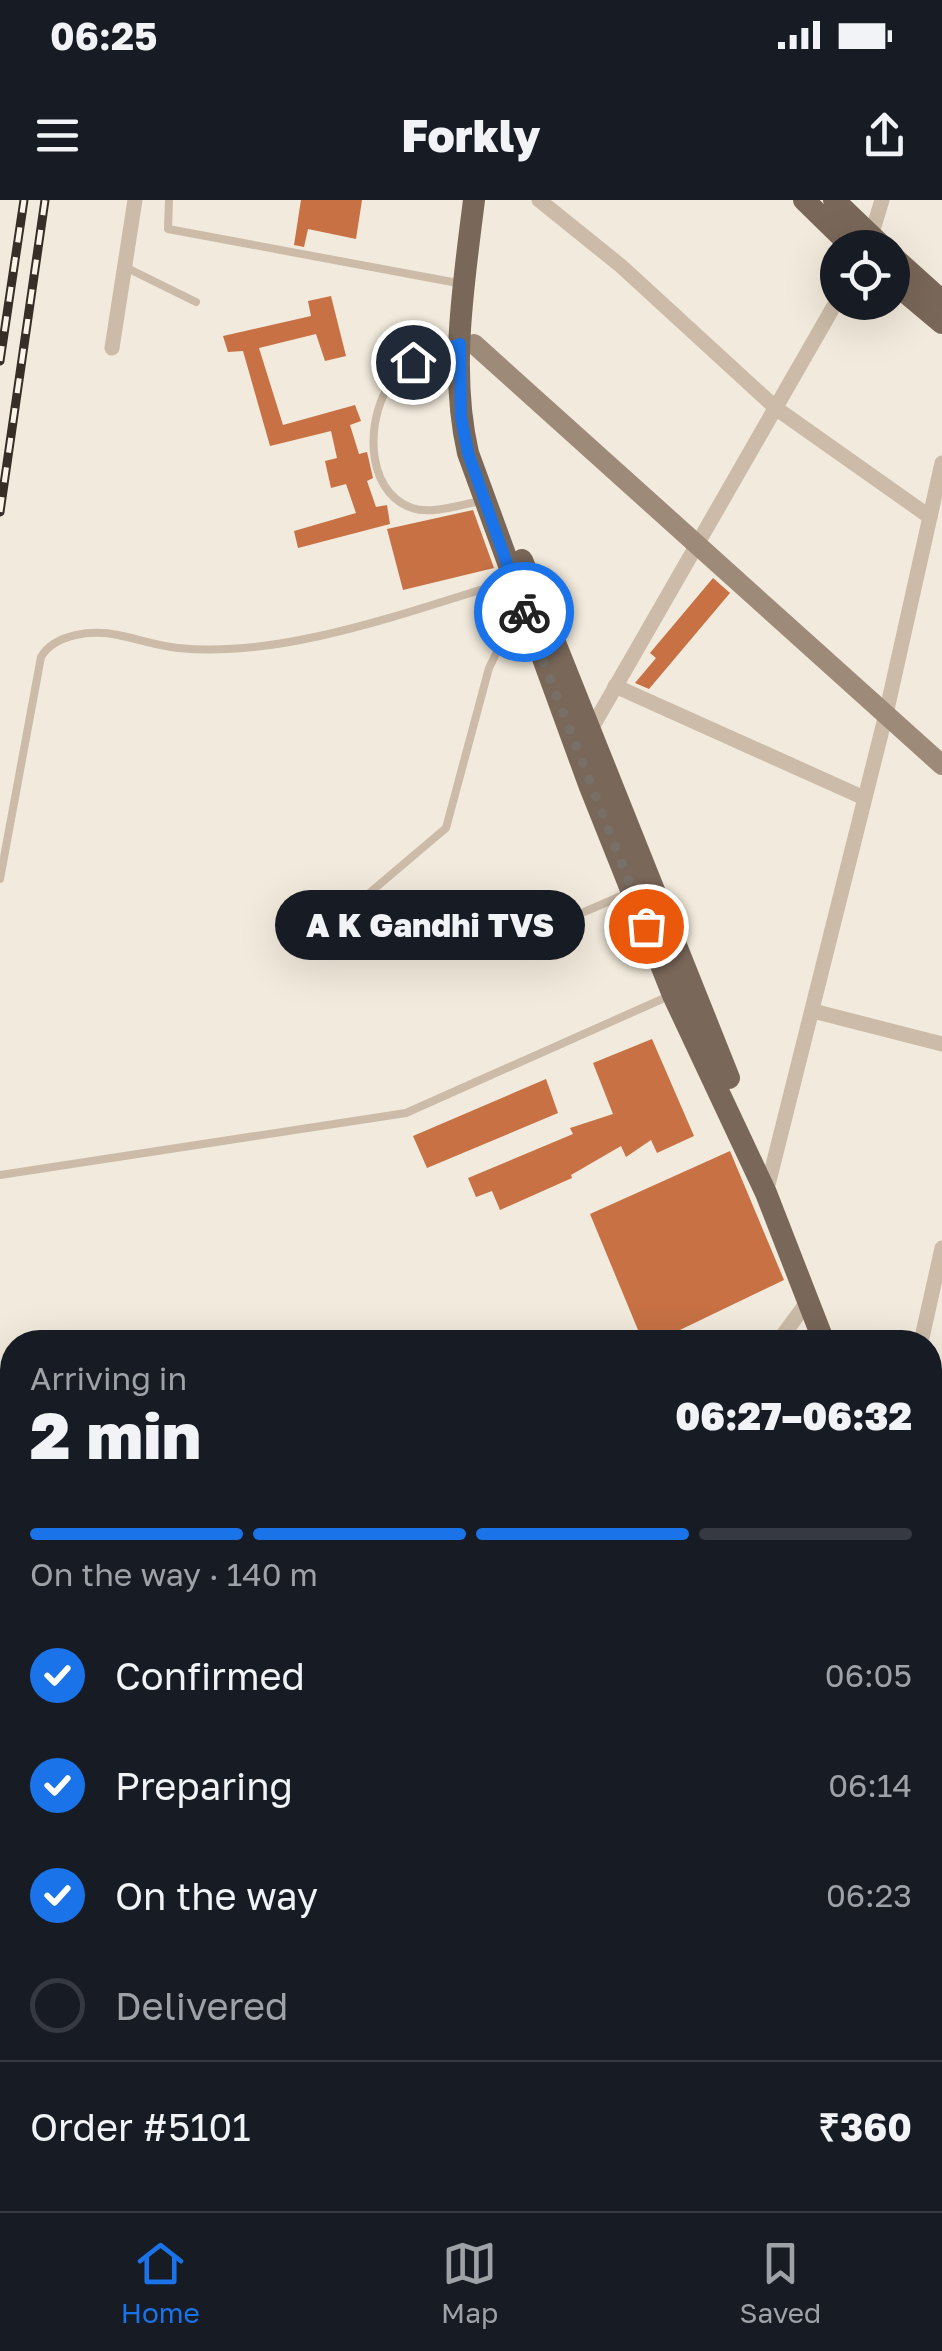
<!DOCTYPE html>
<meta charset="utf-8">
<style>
body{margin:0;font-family:"Golos Text",sans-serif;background:#20242c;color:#f1f3f6;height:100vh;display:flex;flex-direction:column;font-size:38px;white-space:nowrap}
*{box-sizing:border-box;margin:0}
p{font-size:32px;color:#9ea1a6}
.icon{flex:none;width:55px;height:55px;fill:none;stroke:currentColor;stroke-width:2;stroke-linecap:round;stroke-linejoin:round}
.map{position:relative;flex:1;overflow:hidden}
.side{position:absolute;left:0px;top:1130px;width:942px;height:882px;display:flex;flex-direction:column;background:#171b24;border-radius:40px 40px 0 0;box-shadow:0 10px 40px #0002}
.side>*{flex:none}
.fabs{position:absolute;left:820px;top:30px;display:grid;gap:20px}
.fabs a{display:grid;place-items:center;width:90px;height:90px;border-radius:50%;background:#171b24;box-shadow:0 10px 40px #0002;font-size:50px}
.pin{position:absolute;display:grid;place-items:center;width:85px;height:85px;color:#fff;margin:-42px;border:5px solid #fff;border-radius:50%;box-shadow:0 2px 10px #0007}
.courier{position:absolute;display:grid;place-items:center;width:100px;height:100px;margin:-50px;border:8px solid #1a73e8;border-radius:50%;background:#fff;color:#222;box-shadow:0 2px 12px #0007}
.bubble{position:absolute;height:70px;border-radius:35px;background:#171b24;box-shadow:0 10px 40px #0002;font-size:32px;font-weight:800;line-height:70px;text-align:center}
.overview em{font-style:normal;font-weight:800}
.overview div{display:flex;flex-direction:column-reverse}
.overview{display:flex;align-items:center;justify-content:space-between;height:170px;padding:0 30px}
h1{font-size:65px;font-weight:800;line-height:75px}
.bar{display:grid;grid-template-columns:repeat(4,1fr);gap:15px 10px;align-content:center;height:120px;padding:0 30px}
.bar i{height:12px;border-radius:8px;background:#363941}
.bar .current{background:#1a73e8}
.bar p{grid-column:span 4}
.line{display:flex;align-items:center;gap:25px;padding:0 30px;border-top:2px solid #363941}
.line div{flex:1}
ol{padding:0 30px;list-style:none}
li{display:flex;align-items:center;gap:30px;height:110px}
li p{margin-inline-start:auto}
li .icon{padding:10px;border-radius:50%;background:#1a73e8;color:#fff;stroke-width:4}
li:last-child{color:#9ea1a6}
li i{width:55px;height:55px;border:5px solid #363941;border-radius:50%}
.status{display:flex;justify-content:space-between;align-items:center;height:70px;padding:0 50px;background:#171b24;direction:ltr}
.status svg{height:28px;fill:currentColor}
header{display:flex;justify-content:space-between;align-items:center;height:130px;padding:0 30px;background:#171b24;font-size:45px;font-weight:800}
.tab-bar{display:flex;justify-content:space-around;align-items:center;height:140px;border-top:2px solid #363941;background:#171b24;font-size:28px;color:#9ea1a6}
.tab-bar a{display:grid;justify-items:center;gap:5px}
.tab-bar .current{color:#1a73e8}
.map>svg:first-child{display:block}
.building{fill:#c77145}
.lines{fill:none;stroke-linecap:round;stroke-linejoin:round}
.lane{stroke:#cbbba8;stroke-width:8}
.street{stroke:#cbbba8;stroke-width:15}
.secondary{stroke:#9e8a79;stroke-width:20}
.primary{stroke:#796759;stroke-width:22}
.rail-casing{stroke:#372e28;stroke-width:9}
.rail{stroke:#faf4e9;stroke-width:5;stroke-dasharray:15;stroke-linecap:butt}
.done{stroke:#787067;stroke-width:10;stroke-dasharray:0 18}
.route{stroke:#1a73e8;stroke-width:12}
</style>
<div class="status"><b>06:25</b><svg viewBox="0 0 49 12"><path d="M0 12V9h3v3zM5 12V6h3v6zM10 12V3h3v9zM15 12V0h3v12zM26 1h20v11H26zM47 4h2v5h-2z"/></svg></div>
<header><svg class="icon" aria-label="menu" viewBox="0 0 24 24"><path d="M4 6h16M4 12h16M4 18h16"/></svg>Forkly<svg class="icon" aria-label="share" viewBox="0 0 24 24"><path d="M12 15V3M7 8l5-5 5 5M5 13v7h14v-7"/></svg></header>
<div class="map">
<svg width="942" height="2011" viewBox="0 0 942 2011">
<rect width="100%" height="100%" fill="#f2eadc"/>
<g class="building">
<polygon points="301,0 362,0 356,39 308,29 304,47 294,45"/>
<polygon points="331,96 346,156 325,161 316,134 259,148 283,225 355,205 361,221 350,225 359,254 367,252 373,278 367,281 376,307 387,305 390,324 298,348 294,331 356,313 346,284 331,288 325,261 337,258 331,231 270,246 243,151 228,152 223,136 311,116 308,101"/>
<polygon points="473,310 494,368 403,390 387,329"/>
<polygon points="713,378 730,393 649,489 635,483 656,458 650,453"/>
<polygon points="652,839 694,936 657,953 651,940 626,957 621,946 571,975 572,978 500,1010 492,991 476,997 468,978 573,934 570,928 613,914 593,863"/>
<polygon points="546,879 558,913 427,968 413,936"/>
<polygon points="730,951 784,1080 655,1142 643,1142 590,1014"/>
</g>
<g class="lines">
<g class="lane">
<polyline points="169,0 168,29 463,84"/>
<polyline points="125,67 196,102"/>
<path d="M456,146c-23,8 -46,14 -62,33 -28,32 -32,112 18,129 19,7 50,-4 70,-7"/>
<path d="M0,679l41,-222c14,-24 52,-27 77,-22 20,4 40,11 60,13 105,11 231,-37 331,-67"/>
<polyline points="327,729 446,628 489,468 519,407"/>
<polyline points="524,738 628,693"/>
<polyline points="0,975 406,913 669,796"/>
<polyline points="930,1843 942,1838"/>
</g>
<g class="street">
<polyline points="539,0 621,66 777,209 930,317"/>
<polyline points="871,36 882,0"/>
<polyline points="112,148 135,0"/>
<polyline points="615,486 862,597"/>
<polyline points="590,531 838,99"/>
<polyline points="813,811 942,844"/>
<polyline points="766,993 886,514 942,263"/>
<polyline points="778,1142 808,1101"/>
<polyline points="921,1142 942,1048"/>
<polyline points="930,1565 942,1561"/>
<polyline points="0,1567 12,1561"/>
<polyline points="930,1699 942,1697"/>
</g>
<g class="secondary">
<polyline points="474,144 942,565"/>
<polyline points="930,1286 942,1273"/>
<polyline points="67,2011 67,2000"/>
</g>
<g class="primary">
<path d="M474,0c-10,82 -25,171 -6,253l122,334 83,208 93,198 58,149"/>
<polyline points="804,0 853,48"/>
<polyline points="834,0 884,48"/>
<polyline points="892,56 942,101"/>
<polyline points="892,81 942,123"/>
<polyline points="522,360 729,878"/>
<polyline points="930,1374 942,1404"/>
<polyline points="930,1416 942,1446"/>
</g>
<g class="rail-casing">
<g id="rail">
<polyline points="0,161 24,0"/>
<polyline points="0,312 45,0"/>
</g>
</g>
<use href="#rail" class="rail"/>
</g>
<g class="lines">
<polyline class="done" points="524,412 646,726"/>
<polyline class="route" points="413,162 460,144 461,217 468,253 524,412"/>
</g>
</svg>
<div class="fabs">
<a><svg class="icon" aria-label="locate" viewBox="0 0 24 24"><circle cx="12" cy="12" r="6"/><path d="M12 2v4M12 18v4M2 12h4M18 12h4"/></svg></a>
</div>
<div class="pin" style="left:646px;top:726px;background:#ea580c"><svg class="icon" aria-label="bag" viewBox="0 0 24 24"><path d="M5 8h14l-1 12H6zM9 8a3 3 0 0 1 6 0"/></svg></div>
<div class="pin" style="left:413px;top:162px;background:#1f2937"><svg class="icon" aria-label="home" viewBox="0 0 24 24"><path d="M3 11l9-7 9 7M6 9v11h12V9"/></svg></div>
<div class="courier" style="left:524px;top:412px"><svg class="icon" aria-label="bike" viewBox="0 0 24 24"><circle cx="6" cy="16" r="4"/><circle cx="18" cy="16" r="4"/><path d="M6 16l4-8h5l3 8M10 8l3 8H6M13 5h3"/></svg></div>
<div class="bubble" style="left:275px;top:690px;width:310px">A K Gandhi TVS</div>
<section class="side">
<div class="overview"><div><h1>2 min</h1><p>Arriving in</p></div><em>06:27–06:32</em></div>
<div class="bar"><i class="current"></i><i class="current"></i><i class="current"></i><i></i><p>On the way · 140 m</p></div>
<ol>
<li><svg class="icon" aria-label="check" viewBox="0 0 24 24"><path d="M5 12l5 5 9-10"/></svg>Confirmed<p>06:05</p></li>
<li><svg class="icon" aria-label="check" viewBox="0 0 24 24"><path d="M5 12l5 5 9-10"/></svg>Preparing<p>06:14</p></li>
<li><svg class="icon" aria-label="check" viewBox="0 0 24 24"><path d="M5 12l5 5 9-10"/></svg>On the way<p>06:23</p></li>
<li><i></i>Delivered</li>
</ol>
<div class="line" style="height:130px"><div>Order #5101</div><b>₹360</b></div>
</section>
</div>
<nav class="tab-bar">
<a class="current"><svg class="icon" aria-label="home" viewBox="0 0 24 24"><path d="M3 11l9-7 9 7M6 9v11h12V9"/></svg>Home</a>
<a><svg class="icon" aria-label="map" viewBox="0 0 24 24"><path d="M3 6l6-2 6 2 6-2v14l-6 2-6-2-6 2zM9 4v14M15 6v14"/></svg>Map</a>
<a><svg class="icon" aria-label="saved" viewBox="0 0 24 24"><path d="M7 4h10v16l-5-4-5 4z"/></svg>Saved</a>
</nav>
